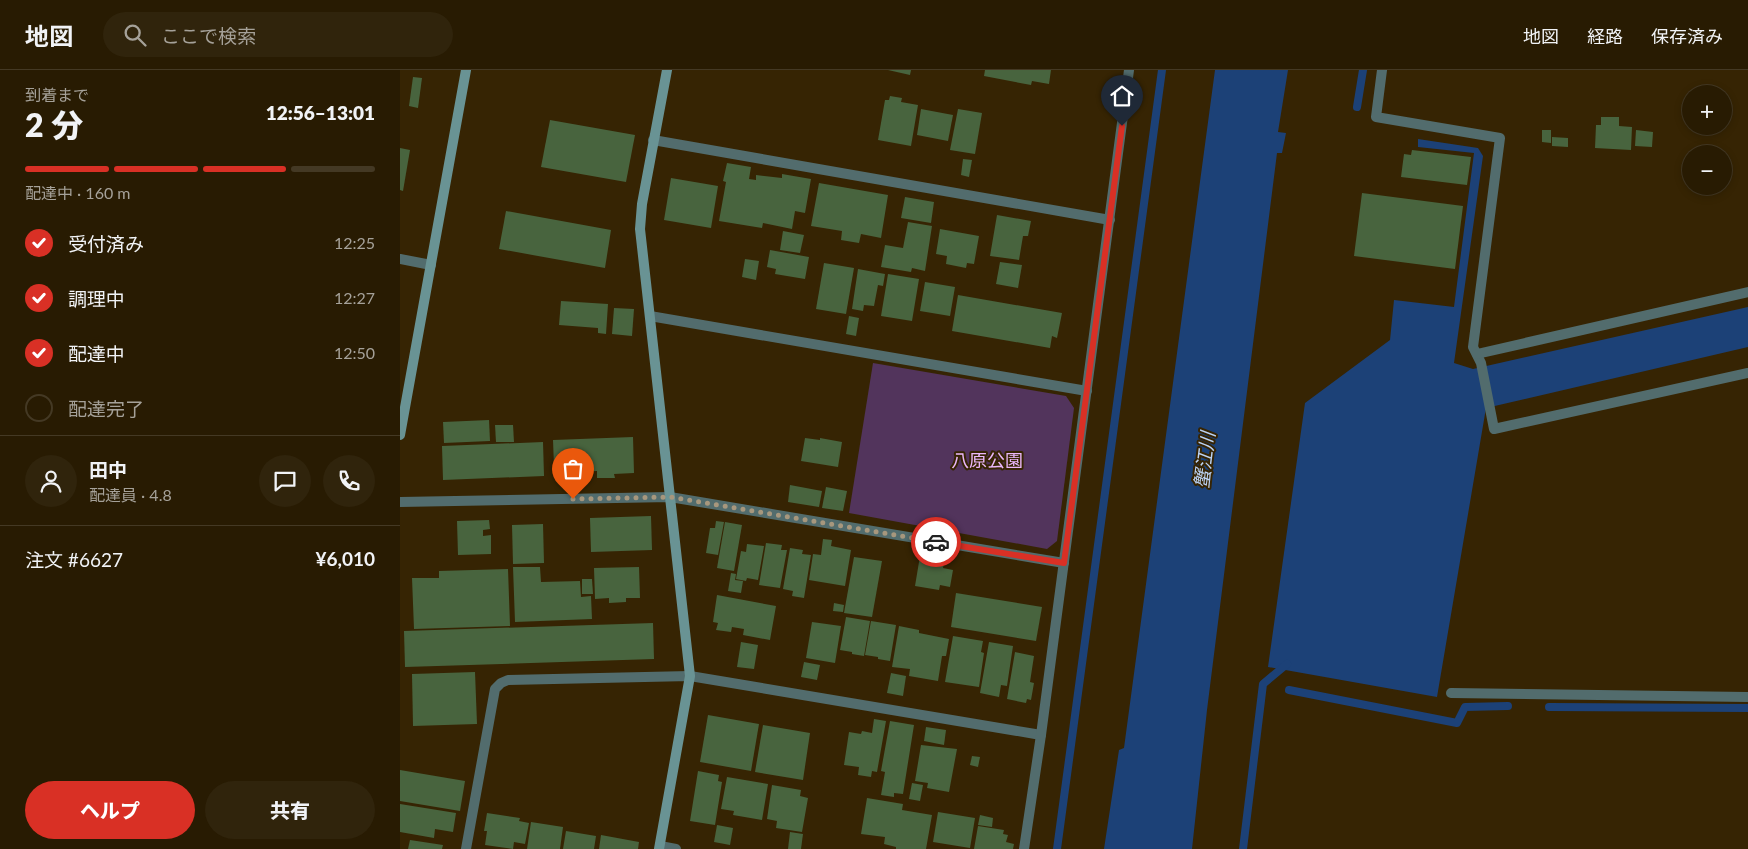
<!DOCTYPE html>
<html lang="ja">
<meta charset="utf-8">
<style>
body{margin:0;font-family:Lato,"Noto Sans JP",sans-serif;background:#30240c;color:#f1f3f6;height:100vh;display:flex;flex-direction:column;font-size:19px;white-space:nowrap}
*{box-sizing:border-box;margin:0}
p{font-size:16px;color:#a5a199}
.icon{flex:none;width:28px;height:28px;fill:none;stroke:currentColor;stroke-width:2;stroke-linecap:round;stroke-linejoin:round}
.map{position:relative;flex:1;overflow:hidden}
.drawer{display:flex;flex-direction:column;background:#281b02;width:400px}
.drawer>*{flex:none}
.tools{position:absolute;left:1282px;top:15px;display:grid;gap:10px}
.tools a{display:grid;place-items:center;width:50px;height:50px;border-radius:50%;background:#281b02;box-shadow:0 2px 8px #0003,0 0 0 1px #443924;font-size:25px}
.pin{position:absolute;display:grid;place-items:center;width:42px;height:42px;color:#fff;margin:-51px -21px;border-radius:50% 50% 50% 0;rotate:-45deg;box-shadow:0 0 5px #0007}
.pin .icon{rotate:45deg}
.courier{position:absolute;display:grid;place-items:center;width:50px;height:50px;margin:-25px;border:4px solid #d93025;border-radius:50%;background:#fff;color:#222;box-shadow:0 1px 6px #0007}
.headline em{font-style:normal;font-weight:800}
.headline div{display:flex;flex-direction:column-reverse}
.headline{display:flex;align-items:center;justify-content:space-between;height:85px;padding:0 25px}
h1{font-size:32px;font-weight:800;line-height:38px}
.bar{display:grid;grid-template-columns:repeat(4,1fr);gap:8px 5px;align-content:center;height:60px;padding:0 25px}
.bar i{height:6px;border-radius:4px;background:#443924}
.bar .active{background:#d93025}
.bar p{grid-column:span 4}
.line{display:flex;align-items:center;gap:12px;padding:0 25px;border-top:1px solid #443924}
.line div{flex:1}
.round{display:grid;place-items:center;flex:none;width:52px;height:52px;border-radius:26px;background:#30240c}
ol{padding:0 25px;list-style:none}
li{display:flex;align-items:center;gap:15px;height:55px}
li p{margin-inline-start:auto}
li .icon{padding:5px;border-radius:50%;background:#d93025;color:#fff;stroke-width:4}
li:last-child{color:#a5a199}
li i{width:28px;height:28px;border:2px solid #443924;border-radius:50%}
.primary-button{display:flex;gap:10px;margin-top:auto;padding:10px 25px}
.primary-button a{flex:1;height:58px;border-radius:30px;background:#d93025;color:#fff;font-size:20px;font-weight:800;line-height:58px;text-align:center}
.primary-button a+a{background:#30240c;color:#f1f3f6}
header{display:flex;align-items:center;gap:30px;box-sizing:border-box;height:70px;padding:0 25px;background:#281b02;border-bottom:1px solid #443924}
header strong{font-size:24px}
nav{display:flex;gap:28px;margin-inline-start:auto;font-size:18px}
.search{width:350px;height:45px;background:#30240c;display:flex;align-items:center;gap:12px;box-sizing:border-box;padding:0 18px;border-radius:28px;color:#a5a199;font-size:19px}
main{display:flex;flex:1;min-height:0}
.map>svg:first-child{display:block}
.green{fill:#52345c}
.water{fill:#1c4177}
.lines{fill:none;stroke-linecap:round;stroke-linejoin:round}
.stream{stroke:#1c4177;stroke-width:8}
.building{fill:#48643e}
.street{stroke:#526c6d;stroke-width:10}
.secondary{stroke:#699394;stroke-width:10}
.done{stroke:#a7977d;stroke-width:5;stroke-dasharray:0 9}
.route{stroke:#d93025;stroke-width:6}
.labels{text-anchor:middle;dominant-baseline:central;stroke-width:4;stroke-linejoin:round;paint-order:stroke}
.park-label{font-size:18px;fill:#eab7fa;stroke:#362403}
.water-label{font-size:19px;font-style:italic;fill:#bcd3f4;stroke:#362403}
</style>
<header>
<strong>地図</strong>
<div class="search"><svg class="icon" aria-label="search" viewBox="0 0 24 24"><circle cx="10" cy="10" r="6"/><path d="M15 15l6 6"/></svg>ここで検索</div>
<nav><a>地図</a><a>経路</a><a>保存済み</a></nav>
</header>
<main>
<section class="drawer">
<div class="headline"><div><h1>2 分</h1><p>到着まで</p></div><em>12:56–13:01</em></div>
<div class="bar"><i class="active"></i><i class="active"></i><i class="active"></i><i></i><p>配達中 · 160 m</p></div>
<ol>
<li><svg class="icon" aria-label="check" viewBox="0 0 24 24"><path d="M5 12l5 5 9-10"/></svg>受付済み<p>12:25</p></li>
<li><svg class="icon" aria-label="check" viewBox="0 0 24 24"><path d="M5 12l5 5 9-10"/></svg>調理中<p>12:27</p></li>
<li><svg class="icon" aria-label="check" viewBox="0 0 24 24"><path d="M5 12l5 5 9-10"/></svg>配達中<p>12:50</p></li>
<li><i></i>配達完了</li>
</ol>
<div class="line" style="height:90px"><a class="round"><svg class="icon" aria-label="person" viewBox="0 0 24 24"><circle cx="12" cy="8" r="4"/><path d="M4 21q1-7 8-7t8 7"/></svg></a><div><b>田中</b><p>配達員 · 4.8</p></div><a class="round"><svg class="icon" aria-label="chat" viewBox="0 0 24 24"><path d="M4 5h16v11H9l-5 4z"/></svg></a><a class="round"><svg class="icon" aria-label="phone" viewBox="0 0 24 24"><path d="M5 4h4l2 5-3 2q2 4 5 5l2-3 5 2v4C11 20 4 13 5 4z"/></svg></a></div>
<div class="line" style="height:65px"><div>注文 #6627</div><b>¥6,010</b></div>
<div class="primary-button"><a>ヘルプ</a><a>共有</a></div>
</section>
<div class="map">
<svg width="1348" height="779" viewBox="0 0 1348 779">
<rect width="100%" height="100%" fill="#362403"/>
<polygon class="green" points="473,293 666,326 674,338 657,471 647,479 449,443"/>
<g class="water">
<polygon points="815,0 888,0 878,62 886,63 882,83 877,83 807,640 792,779 704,779 719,680 724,678"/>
<polygon points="1018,69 1078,78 1083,86 1054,293 1073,299 1348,237 1348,277 1086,338 1037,627 868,597 905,333 990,270 994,230 1054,237 1074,83 1018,77"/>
</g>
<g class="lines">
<g class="stream">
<polyline points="957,37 963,0"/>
<polyline points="889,620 1057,653 1065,637 1108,636"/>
<polyline points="1149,637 1348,638"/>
<polyline points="657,779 762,0"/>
<polyline points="843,779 863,614 887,594"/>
</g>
</g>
<g class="building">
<polygon points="488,0 511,0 510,5"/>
<polygon points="585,0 651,0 649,14 632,11 631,15 584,6"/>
<polygon points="13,7 22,8 18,38 9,36"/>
<polygon points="490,26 502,28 501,32 518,35 511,76 478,70 485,30 489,30"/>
<polygon points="521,39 553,45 548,71 517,65"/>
<polygon points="558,39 582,43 575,84 550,80"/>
<polygon points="1201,47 1219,47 1219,56 1232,57 1231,80 1195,78 1196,55 1201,55"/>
<polygon points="150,50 235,65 226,112 141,97"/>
<polygon points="1142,60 1151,60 1151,73 1142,72"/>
<polygon points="1236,60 1253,62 1252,77 1235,76"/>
<polygon points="1152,67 1168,68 1168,77 1152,76"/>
<polygon points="0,78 10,80 3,121 0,120"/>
<polygon points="1012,80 1071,87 1067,115 1001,107 1004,84 1011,85"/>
<polygon points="563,89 572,90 569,107 561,105"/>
<polygon points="327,93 351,97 349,109 356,110 356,105 382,108 382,104 411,109 405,143 395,141 392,159 363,153 362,158 319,151 326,112 323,111"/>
<polygon points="271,108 318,116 311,158 264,150"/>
<polygon points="419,113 488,125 481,168 461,164 459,173 441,170 442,161 411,156"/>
<polygon points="962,123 1063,136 1055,199 954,186"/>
<polygon points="505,127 534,132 531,153 501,148"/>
<polygon points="106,141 211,160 205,198 99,179"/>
<polygon points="597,145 631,151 628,166 623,166 619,190 590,186"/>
<polygon points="508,152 532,156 525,201 512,198 511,202 481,197 485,175 503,178"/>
<polygon points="540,159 579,166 574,194 567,193 566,198 546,194 547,186 536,184"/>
<polygon points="383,161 404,165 400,183 380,180"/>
<polygon points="370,180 409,187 405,209 375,204 376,199 367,197"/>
<polygon points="345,189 359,191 356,210 342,207"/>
<polygon points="600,192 622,195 618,218 596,214"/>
<polygon points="424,193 454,198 446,244 416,239"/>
<polygon points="458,199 485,204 483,216 478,215 474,236 464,235 463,241 452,239"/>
<polygon points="488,204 519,209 512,251 481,246"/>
<polygon points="525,212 555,217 550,246 520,241"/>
<polygon points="558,225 662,243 657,268 652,266 650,278 552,261"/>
<polygon points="161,231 208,234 206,264 198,263 198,258 159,255"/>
<polygon points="214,238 234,239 232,266 212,264"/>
<polygon points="449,246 459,248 456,266 446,264"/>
<polygon points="89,350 90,371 44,373 43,352"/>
<polygon points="95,355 113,355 114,372 96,372"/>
<polygon points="233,367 234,403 214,404 215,408 197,408 197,401 180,402 180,395 154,396 153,370"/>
<polygon points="405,368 420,370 420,368 442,372 438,397 401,391"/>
<polygon points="143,372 144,406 43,410 42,376"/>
<polygon points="390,415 422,421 419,437 388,432"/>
<polygon points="426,417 447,421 443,441 422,438"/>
<polygon points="251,446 252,480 191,482 190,448"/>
<polygon points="89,450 90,459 83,460 83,466 91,465 91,484 58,485 57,451"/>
<polygon points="316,451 324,452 318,485 306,483 310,458 315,458"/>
<polygon points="325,452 342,455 334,501 317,498"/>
<polygon points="143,454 144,493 113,494 112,455"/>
<polygon points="423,469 432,470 431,476 451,480 445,516 409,510 413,484 421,485"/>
<polygon points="366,473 382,475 381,480 387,480 380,518 359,515"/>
<polygon points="347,474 364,476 358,510 347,508 346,511 336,509 341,481 346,482"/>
<polygon points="390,478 403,480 402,484 411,485 404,528 392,526 393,521 383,519"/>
<polygon points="520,486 532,488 531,491 544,493 543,498 553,500 550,517 540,515 539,520 515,516"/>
<polygon points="454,487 482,491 472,547 444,543"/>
<polygon points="113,497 140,497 141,512 180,511 181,527 191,526 192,549 115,552"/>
<polygon points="239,497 240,528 226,528 226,532 209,533 209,528 195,529 194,498"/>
<polygon points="108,499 110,556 14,559 12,508 39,508 39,501"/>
<polygon points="331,503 336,504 335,510 343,511 341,523 328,521"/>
<polygon points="182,509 192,509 193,524 182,524"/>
<polygon points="556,523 642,537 636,571 551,557"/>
<polygon points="317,525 376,536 370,570 343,565 344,559 332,557 331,562 316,560 318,553 313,552"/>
<polygon points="434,533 444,535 443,542 433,541"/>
<polygon points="446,547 470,551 464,586 452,584 452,582 440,580"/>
<polygon points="471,551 496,555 490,591 478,589 478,587 465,585"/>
<polygon points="412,552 441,556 435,593 406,588"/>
<polygon points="253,553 254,589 5,597 4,561"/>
<polygon points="499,556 519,560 519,563 549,569 546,586 542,586 538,611 509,606 510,599 492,597"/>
<polygon points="553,566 583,571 581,582 584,583 579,617 545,612"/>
<polygon points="341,572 358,575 354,599 337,597"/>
<polygon points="589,572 613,576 607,616 601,615 599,627 580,623"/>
<polygon points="615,582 634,586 630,612 634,613 631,630 627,629 626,633 607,629"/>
<polygon points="404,592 420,595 417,610 401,607"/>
<polygon points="75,602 77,654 13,656 12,604"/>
<polygon points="491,603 506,606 503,626 487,623"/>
<polygon points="308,645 359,654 351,701 300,692"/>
<polygon points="474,649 486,651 477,702 472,701 471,707 458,705 459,697 444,695 449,662 461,664 462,661 472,663"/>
<polygon points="490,651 514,655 503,724 494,723 494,727 481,725 485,702 481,701"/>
<polygon points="363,655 410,663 403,710 355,702"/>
<polygon points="526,657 546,660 544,675 524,671"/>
<polygon points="521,675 557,679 549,722 527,718 528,713 515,711"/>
<polygon points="572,686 580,687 578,697 570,695"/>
<polygon points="0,700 65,711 60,741 0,731"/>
<polygon points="298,701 319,705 318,711 322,712 315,755 290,751"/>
<polygon points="327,707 368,714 362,750 333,745 334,741 321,739"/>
<polygon points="512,713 523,715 520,731 509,729"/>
<polygon points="372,715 401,720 400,726 408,728 402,762 376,758 377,751 367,749"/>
<polygon points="467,728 503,734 502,740 532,745 526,779 496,779 496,777 484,774 485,767 461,764"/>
<polygon points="0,734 56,743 53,762 35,759 34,768 0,762"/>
<polygon points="538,742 575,748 570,778 533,772"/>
<polygon points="87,743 120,748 119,751 129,753 125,774 114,772 113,779 85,775 87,761 84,761"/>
<polygon points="580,745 593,748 592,757 578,755"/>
<polygon points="131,752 163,757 160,779 127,779"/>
<polygon points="317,755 333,758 330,775 314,772"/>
<polygon points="578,756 604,760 603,764 608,765 606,772 614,774 613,779 574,779"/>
<polygon points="166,761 196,766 194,779 163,779"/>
<polygon points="390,762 403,764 401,779 388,779"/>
<polygon points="201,765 239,772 238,779 199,779"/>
<polygon points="10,770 43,775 42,779 8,779"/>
</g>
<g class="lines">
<g class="street">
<polyline points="982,0 976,47 1100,68 1073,277 1081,293 1094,359 1348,303"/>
<polyline points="253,70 710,150"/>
<polyline points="0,189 31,195"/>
<polyline points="250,246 687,321"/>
<polyline points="1077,284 1348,222"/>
<polyline points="0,432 270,427 664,493"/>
<polyline points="1051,623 1348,627"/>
<polyline points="260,776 276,779"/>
<polyline points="66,779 95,619 101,613 108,610 290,606 641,665"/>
<polyline points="624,779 641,665 729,0"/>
</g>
<g class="secondary">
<polyline points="0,365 66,0"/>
<polyline points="259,779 290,606 240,159 242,134 267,0"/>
</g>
</g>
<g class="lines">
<polyline class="done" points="173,429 270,427 536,472"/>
<polyline class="route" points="536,472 664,493 722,56"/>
</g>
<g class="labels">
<g class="park-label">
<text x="587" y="390">八原公園</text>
</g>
<g class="water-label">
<text transform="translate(804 390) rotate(-83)">蟹江川</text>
</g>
</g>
</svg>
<div class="tools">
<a>+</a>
<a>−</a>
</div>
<div class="pin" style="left:173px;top:429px;background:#ea580c"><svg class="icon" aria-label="bag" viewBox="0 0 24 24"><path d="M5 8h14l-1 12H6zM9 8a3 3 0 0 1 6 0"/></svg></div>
<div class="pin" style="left:722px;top:56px;background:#1f2937"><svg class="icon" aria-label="home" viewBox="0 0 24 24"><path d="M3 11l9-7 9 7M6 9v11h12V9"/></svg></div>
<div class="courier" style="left:536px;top:472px"><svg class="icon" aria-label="car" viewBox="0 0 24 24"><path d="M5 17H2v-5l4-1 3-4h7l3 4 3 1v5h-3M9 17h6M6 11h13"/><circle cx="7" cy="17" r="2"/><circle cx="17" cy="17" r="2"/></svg></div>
</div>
</main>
